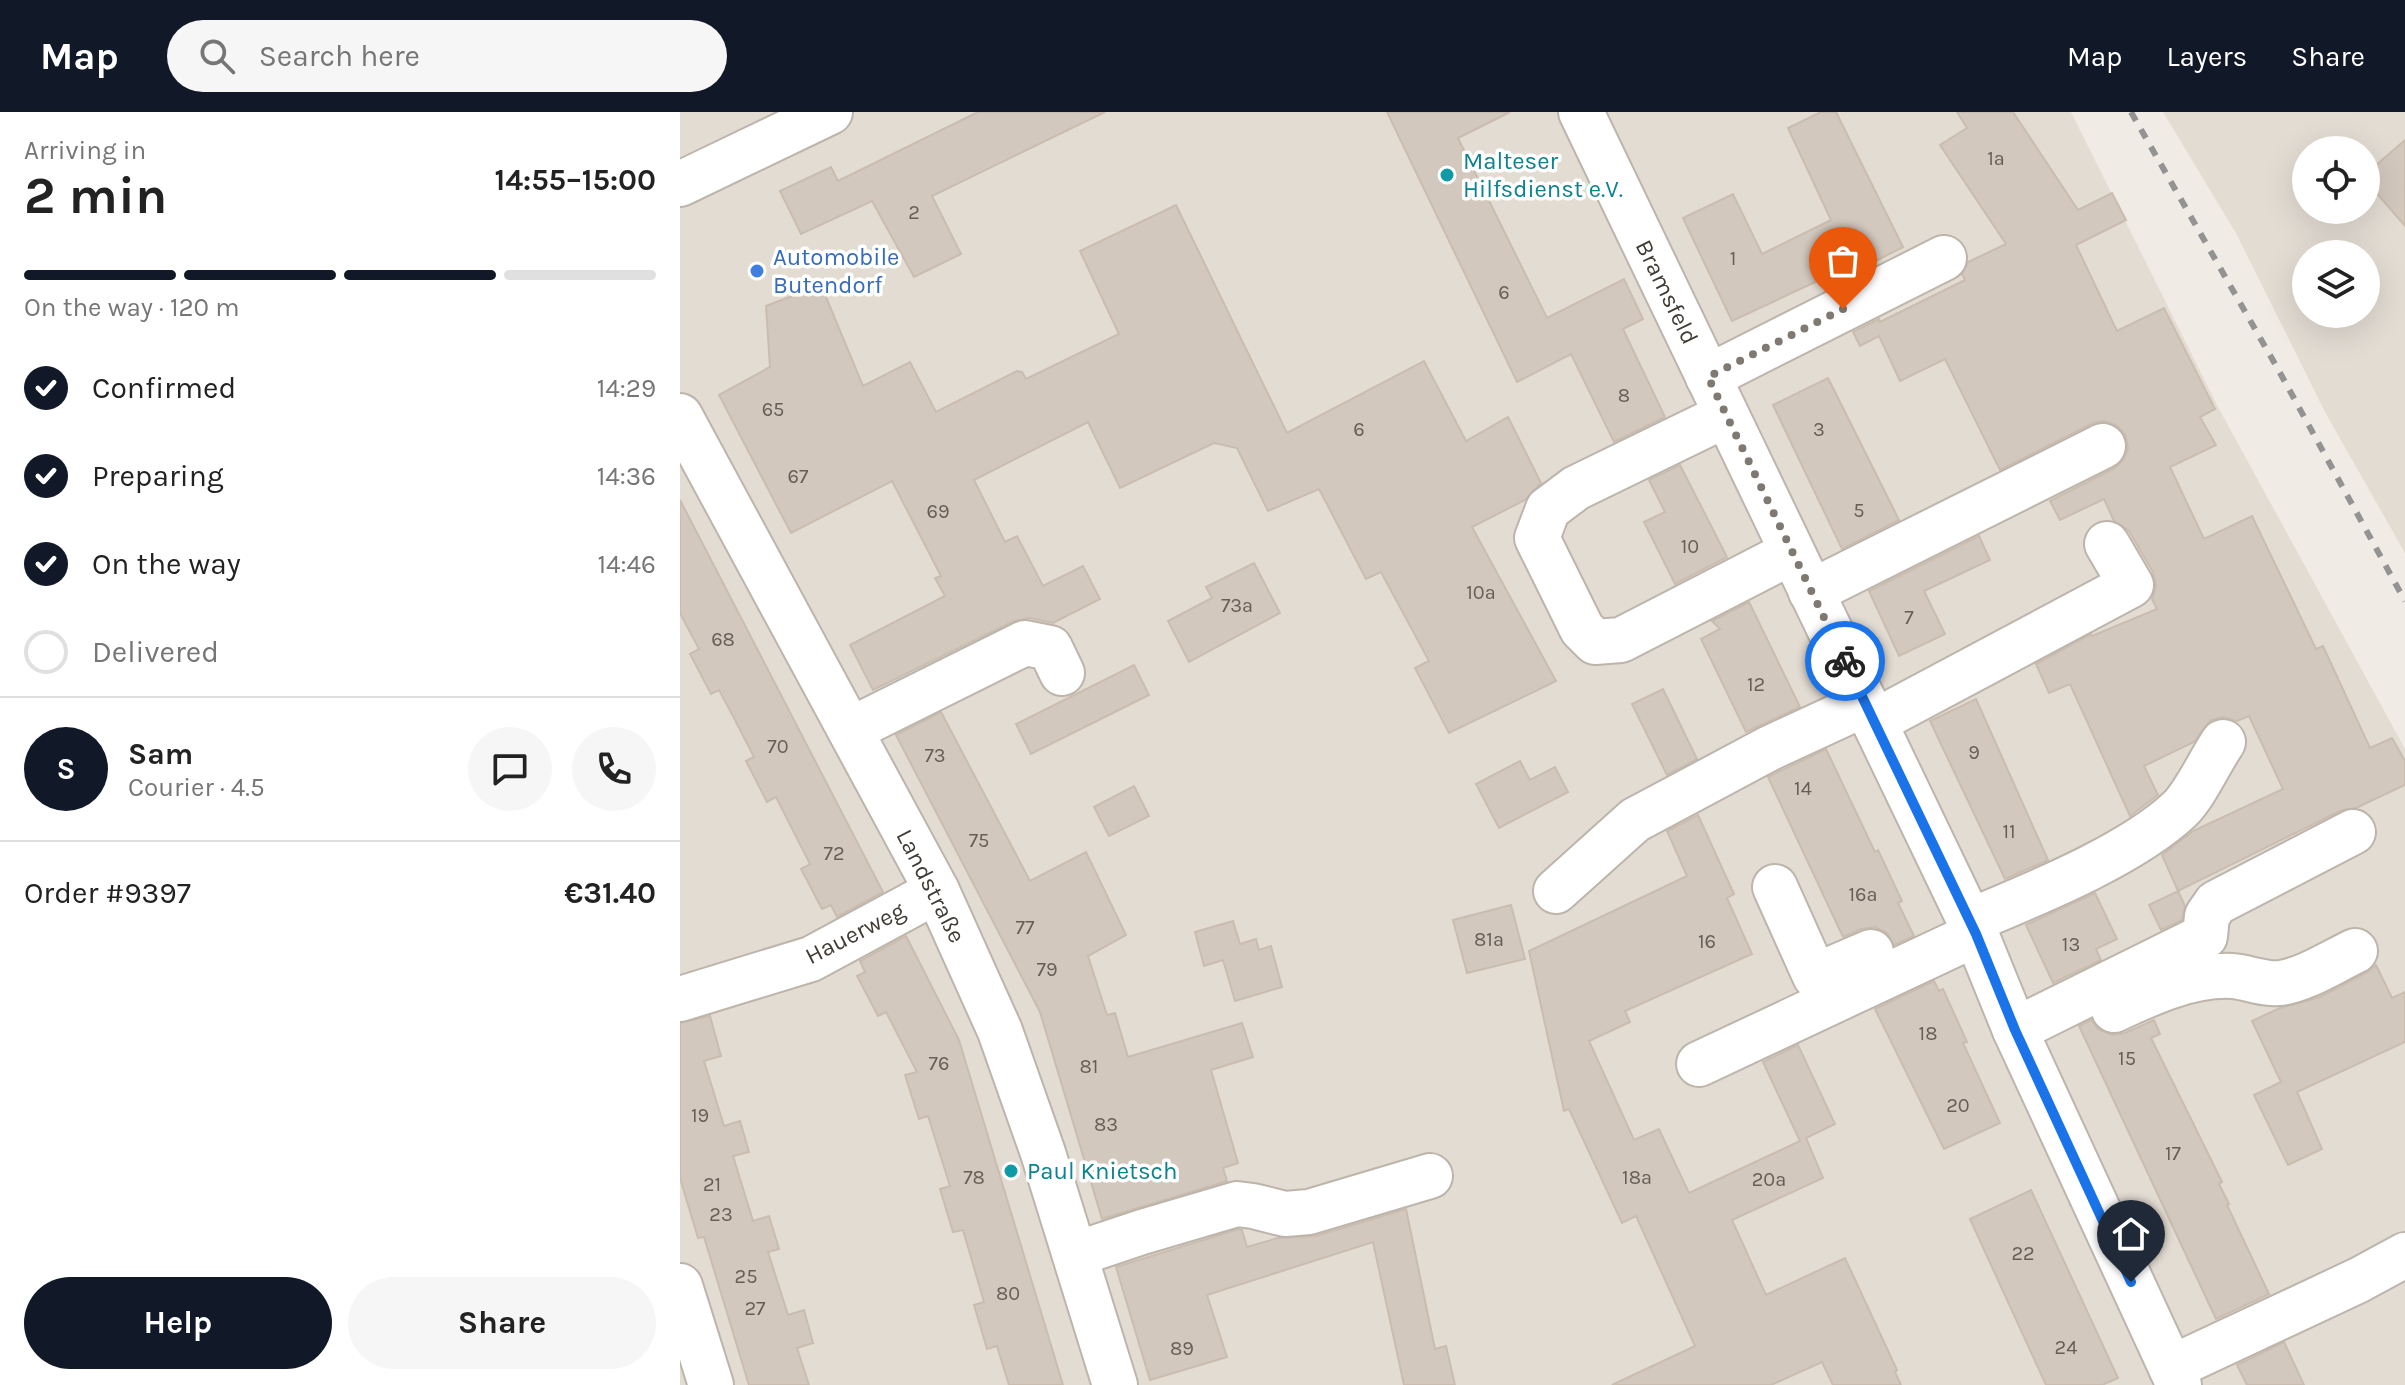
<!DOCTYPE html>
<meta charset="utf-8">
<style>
body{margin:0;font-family:Karla,sans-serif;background:#f6f6f6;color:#222;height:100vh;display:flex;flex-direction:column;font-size:30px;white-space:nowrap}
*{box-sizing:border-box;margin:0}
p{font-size:26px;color:#767676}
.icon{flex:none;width:44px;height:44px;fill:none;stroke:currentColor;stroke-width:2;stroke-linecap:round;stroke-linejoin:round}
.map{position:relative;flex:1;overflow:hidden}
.sheet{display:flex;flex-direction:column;background:#fff;width:680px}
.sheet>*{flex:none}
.tools{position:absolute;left:1612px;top:24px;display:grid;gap:16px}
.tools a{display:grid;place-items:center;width:88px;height:88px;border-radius:50%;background:#fff;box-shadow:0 8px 32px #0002;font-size:40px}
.pin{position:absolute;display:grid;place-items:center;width:68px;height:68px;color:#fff;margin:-82px -34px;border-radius:50% 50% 50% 0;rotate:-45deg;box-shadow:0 0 8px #0007}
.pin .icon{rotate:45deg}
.courier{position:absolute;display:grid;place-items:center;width:80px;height:80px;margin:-40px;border:6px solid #1a73e8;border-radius:50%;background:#fff;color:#222;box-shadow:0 2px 10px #0007}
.overview em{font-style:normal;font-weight:700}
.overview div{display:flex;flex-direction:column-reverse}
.overview{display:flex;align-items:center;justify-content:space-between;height:136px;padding:0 24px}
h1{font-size:52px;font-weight:700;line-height:60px}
.bar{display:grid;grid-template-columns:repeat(4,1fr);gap:12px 8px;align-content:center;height:96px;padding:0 24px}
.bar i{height:10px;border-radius:6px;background:#e0e0e0}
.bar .on{background:#111827}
.bar p{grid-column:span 4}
.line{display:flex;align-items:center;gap:20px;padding:0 24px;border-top:2px solid #e0e0e0}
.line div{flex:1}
.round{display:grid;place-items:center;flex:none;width:84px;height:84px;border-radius:42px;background:#f6f6f6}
ol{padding:0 24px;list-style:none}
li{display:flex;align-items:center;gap:24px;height:88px}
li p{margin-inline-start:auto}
li .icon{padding:8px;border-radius:50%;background:#111827;color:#fff;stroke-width:4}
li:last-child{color:#767676}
li i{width:44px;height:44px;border:4px solid #e0e0e0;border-radius:50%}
.action{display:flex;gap:16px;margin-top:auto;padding:16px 24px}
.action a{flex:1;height:92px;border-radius:48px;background:#111827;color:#fff;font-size:32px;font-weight:700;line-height:92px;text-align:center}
.action a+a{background:#f6f6f6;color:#222}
header{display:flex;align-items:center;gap:48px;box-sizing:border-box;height:112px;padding:0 40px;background:#111827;color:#fff}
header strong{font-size:38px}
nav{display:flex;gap:44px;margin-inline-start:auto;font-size:28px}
.search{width:560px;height:72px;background:#f6f6f6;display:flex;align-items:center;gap:20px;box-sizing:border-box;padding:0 28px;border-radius:44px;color:#767676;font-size:30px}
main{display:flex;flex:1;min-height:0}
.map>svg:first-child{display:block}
.residential{fill:#e3dcd3;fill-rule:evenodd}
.building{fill:#d3c8be;stroke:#cabdaf;stroke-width:2}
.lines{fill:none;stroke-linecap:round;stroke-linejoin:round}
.minor-casing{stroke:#bdb5ab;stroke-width:48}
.minor{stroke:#fff;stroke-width:44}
.rail{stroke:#939393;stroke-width:6;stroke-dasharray:10 10;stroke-linecap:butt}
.done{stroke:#7f7972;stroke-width:8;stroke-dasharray:0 14.4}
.route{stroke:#1a73e8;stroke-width:10}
.culture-dot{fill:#0f9aa8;stroke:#fff;stroke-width:3}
.shop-dot{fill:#3f7fe0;stroke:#fff;stroke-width:3}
.labels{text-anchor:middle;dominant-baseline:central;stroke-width:7;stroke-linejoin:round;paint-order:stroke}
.number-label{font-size:20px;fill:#665e57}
.culture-label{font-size:24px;fill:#0d838f;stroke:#fff;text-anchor:start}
.shop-label{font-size:24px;fill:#366cbe;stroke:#fff;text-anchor:start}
.street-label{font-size:24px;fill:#423b35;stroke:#fff}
</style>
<header>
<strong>Map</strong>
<div class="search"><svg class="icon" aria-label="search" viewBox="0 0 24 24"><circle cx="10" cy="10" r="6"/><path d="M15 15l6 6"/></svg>Search here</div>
<nav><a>Map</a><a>Layers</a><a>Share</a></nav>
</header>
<main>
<section class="sheet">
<div class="overview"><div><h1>2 min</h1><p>Arriving in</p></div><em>14:55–15:00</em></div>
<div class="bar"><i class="on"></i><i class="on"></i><i class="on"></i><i></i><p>On the way · 120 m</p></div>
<ol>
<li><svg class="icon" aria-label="check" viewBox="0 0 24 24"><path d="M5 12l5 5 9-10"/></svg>Confirmed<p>14:29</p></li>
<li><svg class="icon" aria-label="check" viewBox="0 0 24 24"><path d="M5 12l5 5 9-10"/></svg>Preparing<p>14:36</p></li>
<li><svg class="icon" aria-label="check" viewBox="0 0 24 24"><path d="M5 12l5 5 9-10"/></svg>On the way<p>14:46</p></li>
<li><i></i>Delivered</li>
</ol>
<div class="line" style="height:144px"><b class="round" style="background:#111827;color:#fff">S</b><div><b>Sam</b><p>Courier · 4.5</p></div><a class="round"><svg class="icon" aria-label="chat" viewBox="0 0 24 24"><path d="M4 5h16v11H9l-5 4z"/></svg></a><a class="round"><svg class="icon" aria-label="phone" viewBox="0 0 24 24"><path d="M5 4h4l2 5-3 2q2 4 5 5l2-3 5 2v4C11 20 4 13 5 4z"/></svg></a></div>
<div class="line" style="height:104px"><div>Order #9397</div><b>€31.40</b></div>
<div class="action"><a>Help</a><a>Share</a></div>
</section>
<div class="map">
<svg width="1725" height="1273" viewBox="0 0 1725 1273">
<rect width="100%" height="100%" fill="#f0ebe4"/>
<g class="residential">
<polygon points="0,0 1391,0 1538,295 1725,637 1725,1273 0,1273"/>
<path d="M1483,0h242v441l-80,-141 -88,-177zM1626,38h60v60h-60zM1626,142h60v60h-60z"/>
</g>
<g class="building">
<polygon points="298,0 425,0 252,84 281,142 234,165 192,89 121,122 100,79 151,55 158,69"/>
<polygon points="707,0 830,0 778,26 867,206 944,167 963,207 943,217 985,305 934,330 891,242 837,270"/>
<polygon points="1141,0 1156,0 1223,135 1176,159 1177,162 1151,175 1146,165 1052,209 1003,106 1053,82 1082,142 1151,108 1108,16"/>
<polygon points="1277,0 1333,0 1398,98 1432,81 1446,108 1396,133 1437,219 1484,196 1535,297 1520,305 1536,333 1490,355 1524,427 1572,404 1636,537 1643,534 1690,636 1712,626 1725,649 1725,673 1676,696 1662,698 1498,779 1482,743 1513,719 1603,677 1569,604 1557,609 1543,605 1531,608 1514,630 1464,654 1478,683 1450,704 1390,572 1369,581 1356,552 1411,522 1412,524 1477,497 1472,487 1476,474 1473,460 1449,419 1434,409 1424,387 1380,408 1370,389 1435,356 1444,347 1448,336 1445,322 1436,313 1424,309 1413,311 1320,358 1265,247 1220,269 1199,224 1180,234 1173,220 1199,207 1200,210 1285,168 1282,162 1288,150 1326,132 1260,33 1287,16"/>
<polygon points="1725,28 1725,114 1686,69 1686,62"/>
<polygon points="496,93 607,321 744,249 786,329 828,305 861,371 845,388 792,415 876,569 769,621 735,556 749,549 701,460 686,467 639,377 588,399 557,336 534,331 440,376 408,310 294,368 325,430 337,424 363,474 403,454 420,487 373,511 350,506 334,509 193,578 170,533 265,484 255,466 261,464 212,369 111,421 39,283 90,255 86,194 141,173 183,274 230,250 256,300 337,259 342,260 346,267 439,222 400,139"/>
<polygon points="1148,266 1219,408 1162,437 1093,293"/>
<polygon points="1000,353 1047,445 995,472 964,410 985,400 969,368"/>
<polygon points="0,388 203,780 157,805 151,793 142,797 121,757 130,752 96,685 87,690 66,649 74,645 54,606 39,578 31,582 10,542 19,537 0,501"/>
<polygon points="1299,424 1310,448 1244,479 1265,522 1219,544 1189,479"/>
<polygon points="574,451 600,501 509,550 488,509 532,486 526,475"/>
<polygon points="1069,490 1120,595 1066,620 1021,527 1040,517 1032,509"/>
<polygon points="454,553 469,583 351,642 336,612"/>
<polygon points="983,577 1017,647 987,663 952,592"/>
<polygon points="1296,587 1368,748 1325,767 1250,609"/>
<polygon points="261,600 350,769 406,740 446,823 408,844 427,903 435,901 448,945 562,911 573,945 531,958 558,1051 543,1056 547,1069 422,1107 360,900 216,623"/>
<polygon points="1146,637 1195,740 1198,738 1222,789 1218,791 1234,824 1214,833 1207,821 1195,815 1181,817 1163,825 1088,665"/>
<polygon points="840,649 850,668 875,655 888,680 819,716 796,672"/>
<polygon points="454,674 469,704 429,724 414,695"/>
<polygon points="1018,703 1054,782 1047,786 1072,842 945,899 950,910 909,929 954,1028 979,1017 1009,1081 1120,1029 1083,950 1118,933 1155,1012 1126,1026 1143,1066 1052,1108 1086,1183 1165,1146 1217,1258 1215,1260 1221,1273 1153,1273 1142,1250 1091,1273 932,1273 1015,1234 956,1104 942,1111 889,997 884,999 849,839 1007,764 987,719"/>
<polygon points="1498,779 1505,794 1502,808 1481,818 1469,793"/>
<polygon points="1415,781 1437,827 1416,837 1421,848 1373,871 1346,813"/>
<polygon points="831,793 845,847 787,861 773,808"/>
<polygon points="553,809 560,832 576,827 579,838 591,834 602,875 555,889 543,848 524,854 515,820"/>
<polygon points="226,824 279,928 383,1273 329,1273 317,1234 307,1237 294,1193 304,1190 283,1118 273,1120 260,1077 270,1074 248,1004 239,1007 225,963 237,960 206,900 198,904 177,864 185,860 180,849"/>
<polygon points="1696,853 1712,886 1725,880 1725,930 1617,980 1642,1037 1608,1053 1574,983 1601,970 1572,909 1600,896 1640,885 1686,861"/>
<polygon points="1254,869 1259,879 1263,877 1287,930 1283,931 1320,1011 1264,1037 1195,897"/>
<polygon points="30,904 41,944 24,949 44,1014 60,1009 69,1040 53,1044 73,1109 89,1104 99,1137 88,1140 108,1203 124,1198 133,1231 117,1236 129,1273 69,1273 24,1125 18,1126 0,1066 0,911"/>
<polygon points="1411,908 1419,918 1433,923 1445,921 1474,908 1480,922 1471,926 1542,1070 1539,1072 1549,1092 1547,1093 1589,1182 1536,1207 1399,914"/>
<polygon points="1351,1078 1438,1266 1422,1273 1366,1273 1290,1107"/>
<polygon points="726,1097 755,1237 766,1234 775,1273 724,1273 693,1130 527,1183 547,1245 470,1268 436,1155 559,1117 562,1118 567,1135 598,1126 636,1124"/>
<polygon points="1604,1230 1624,1273 1567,1273 1557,1253"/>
</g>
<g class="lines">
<g class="minor-casing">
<g id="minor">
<polyline points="901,0 1296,822 1335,918 1499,1273"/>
<polyline points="0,72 150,0"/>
<polyline points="1028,265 1264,146"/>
<polyline points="1046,303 896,376 868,397 857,426 902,517 915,530 941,528 1112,440"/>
<polyline points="0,304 257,779 320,919 363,1041 435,1273"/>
<polyline points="1131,480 1423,334"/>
<polyline points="1194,610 1451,473 1427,432"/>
<polyline points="170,618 345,531 370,536 382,561"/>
<polyline points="1095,775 1135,864 1191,840"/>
<polyline points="876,779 955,708 1090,636 1185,592"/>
<path d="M1290,809c64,-27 160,-65 210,-112 16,-16 30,-48 43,-67"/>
<polyline points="0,887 131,847 257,779"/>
<path d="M1434,898c36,-17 78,-36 118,-34 16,1 32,9 49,7 25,-4 51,-21 74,-32"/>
<polyline points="1335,918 1525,824 1527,804 1536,791 1673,720"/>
<polyline points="1019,952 1296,822"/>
<polyline points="396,1142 462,1120 557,1092 573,1094 605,1102 629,1100 750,1064"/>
<polyline points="0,1174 31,1273"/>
<polyline points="1491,1256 1679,1168 1725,1143"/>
</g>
</g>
<use href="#minor" class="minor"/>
<polyline class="rail" points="1451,0 1599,259 1725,489"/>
</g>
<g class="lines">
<polyline class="done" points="1163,197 1028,265 1165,549"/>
<polyline class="route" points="1165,549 1296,822 1335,918 1451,1170"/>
</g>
<g class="culture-dot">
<circle cx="767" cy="63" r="8"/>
<circle cx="331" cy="1059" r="8"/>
</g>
<circle class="shop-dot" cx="77" cy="159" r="8"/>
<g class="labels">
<g class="number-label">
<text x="1316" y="46">1a</text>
<text x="234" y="100">2</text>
<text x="1053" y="146">1</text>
<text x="824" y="180">6</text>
<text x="944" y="283">8</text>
<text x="93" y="297">65</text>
<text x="679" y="317">6</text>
<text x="1139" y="317">3</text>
<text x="118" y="364">67</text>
<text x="1179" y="398">5</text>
<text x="258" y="399">69</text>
<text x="1010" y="434">10</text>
<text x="801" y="480">10a</text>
<text x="557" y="493">73a</text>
<text x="1229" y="505">7</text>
<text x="43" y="527">68</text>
<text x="1076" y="572">12</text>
<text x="98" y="634">70</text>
<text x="1294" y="640">9</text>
<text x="255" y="643">73</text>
<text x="1123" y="676">14</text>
<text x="1329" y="719">11</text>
<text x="299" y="728">75</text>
<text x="154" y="741">72</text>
<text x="1183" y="782">16a</text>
<text x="345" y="815">77</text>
<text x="809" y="827">81a</text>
<text x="1027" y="829">16</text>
<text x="1391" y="832">13</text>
<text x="367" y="857">79</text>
<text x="1248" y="921">18</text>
<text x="1447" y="946">15</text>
<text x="259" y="951">76</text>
<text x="409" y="954">81</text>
<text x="1278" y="993">20</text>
<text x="20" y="1003">19</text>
<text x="426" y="1012">83</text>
<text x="1493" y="1041">17</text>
<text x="294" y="1065">78</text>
<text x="957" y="1065">18a</text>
<text x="1089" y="1067">20a</text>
<text x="32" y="1072">21</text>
<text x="41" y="1102">23</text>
<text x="1343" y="1141">22</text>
<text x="66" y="1164">25</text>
<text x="328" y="1181">80</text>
<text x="75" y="1196">27</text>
<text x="1386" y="1235">24</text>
<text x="502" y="1236">89</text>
</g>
<g class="culture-label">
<text x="783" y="49">Malteser<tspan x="783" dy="28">Hilfsdienst e.V.</tspan></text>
<text x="347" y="1059">Paul Knietsch</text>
</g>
<g class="shop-label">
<text x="93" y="145">Automobile<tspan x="93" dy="28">Butendorf</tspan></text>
</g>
<g class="street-label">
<text transform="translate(987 180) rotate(64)">Bramsfeld</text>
<text transform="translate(251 774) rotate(63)">Landstraße</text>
<text transform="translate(175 821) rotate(-27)">Hauerweg</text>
</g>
</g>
</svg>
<div class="tools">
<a><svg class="icon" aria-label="locate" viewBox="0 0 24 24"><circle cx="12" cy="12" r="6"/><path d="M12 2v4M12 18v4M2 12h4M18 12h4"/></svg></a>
<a><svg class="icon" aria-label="layers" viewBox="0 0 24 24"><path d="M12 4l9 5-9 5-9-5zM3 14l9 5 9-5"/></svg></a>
</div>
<div class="pin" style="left:1163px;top:197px;background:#ea580c"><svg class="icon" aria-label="bag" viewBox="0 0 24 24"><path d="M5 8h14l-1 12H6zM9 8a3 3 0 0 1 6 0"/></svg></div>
<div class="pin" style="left:1451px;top:1170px;background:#1f2937"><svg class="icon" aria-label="home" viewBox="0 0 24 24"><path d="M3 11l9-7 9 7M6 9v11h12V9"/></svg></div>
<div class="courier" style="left:1165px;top:549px"><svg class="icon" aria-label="bike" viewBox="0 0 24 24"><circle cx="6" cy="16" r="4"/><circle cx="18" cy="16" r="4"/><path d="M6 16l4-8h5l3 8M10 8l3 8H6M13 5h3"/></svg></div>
</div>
</main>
